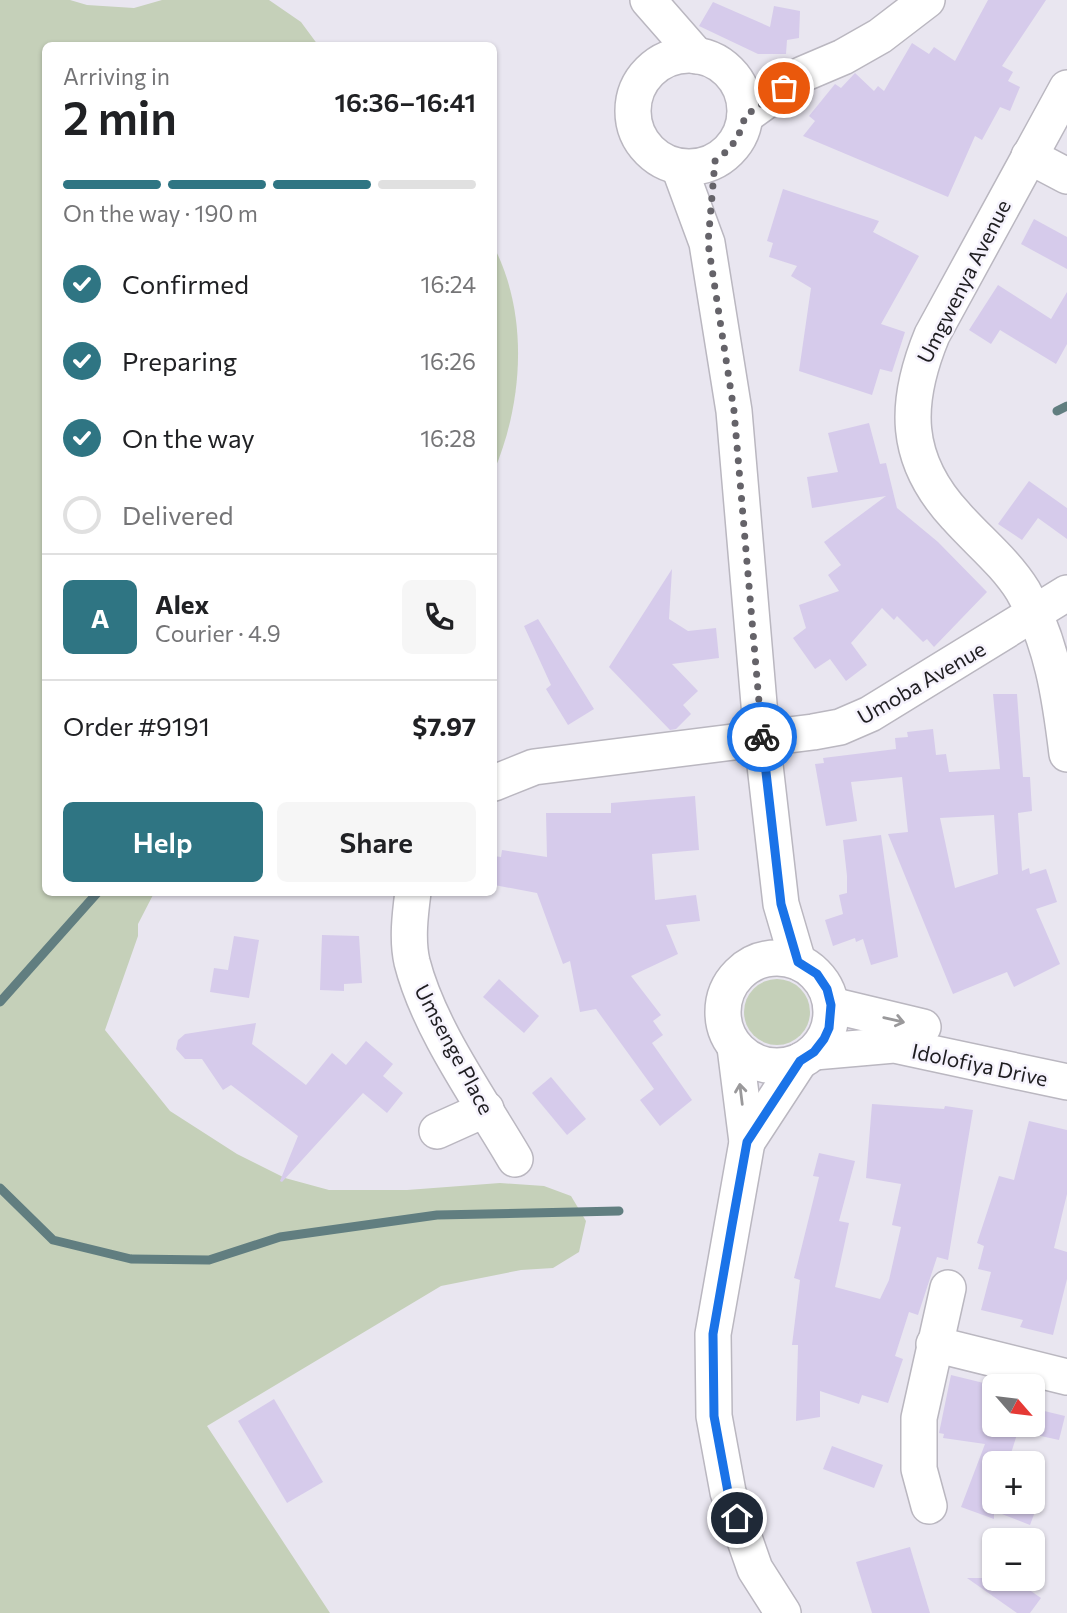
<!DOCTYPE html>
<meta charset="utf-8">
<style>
body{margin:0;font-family:Commissioner,sans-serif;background:#f6f6f6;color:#202124;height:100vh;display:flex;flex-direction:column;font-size:26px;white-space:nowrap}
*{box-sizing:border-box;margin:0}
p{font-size:23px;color:#757577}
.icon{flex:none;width:38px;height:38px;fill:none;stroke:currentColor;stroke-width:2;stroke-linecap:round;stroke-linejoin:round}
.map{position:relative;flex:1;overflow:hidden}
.panel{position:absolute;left:42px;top:42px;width:455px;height:854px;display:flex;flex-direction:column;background:#fff;border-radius:10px;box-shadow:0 2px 5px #0004}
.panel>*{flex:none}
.needle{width:46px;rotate:118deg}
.fabs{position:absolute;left:982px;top:1374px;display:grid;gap:14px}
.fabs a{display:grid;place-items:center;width:63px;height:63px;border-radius:10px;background:#fff;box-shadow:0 2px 5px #0004;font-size:35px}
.pin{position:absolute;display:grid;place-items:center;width:60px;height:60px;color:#fff;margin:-30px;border:4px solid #fff;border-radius:50%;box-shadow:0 2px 7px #0007}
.courier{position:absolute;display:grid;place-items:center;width:70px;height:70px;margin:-35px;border:5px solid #1a73e8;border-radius:50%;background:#fff;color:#222;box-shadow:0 2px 9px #0007}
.overview em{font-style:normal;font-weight:600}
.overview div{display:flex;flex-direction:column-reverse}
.overview{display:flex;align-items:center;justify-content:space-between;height:119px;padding:0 21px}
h1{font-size:46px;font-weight:600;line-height:52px}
.bar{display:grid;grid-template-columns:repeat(4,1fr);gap:10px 7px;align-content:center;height:84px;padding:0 21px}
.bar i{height:9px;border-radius:5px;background:#e0e0e0}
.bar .selected{background:#2f7583}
.bar p{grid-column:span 4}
.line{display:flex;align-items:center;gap:18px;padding:0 21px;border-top:2px solid #e0e0e0}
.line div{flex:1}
.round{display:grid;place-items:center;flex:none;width:74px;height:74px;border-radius:10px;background:#f6f6f6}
ol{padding:0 21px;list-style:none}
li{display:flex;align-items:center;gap:21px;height:77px}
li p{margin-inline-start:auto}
li .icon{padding:7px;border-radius:50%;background:#2f7583;color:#fff;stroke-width:4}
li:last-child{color:#757577}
li i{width:38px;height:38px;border:4px solid #e0e0e0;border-radius:50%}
.primary-button{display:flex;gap:14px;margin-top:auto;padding:14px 21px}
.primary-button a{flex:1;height:80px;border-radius:10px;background:#2f7583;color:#fff;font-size:28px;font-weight:600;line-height:80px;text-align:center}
.primary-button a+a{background:#f6f6f6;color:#202124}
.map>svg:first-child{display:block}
.green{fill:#c5d0b9}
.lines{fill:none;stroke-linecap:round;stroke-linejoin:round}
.stream{stroke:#617e80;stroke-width:9}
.building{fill:#d6cbeb;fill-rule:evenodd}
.street-casing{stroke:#bab7c0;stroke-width:38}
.street{stroke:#fff;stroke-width:35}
.oneway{stroke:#9a999b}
.done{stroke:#656369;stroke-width:7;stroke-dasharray:0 12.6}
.route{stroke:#1a73e8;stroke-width:9}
.labels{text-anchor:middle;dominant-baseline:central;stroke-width:5;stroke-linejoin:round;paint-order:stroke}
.street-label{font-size:21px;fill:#1e1d20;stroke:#f6f3fd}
</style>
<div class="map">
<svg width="1067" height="1613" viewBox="0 0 1067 1613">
<rect width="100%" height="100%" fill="#e9e6f0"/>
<g class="green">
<polygon points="0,0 70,0 87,5 134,8 162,0 269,0 301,22 318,45 46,46 46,892 154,893 138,924 138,936 105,1030 170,1111 237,1154 285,1178 329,1190 407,1190 500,1183 544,1186 571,1196 586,1221 579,1252 553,1268 521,1270 441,1286 207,1426 330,1613 0,1613"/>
<path d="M494,247c35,68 29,156 0,224z"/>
<circle cx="777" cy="1012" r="33"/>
</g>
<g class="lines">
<g class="stream">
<polyline points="1057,411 1067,406"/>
<polyline points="0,1002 98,892"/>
<polyline points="0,1188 53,1240 131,1259 209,1260 280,1237 437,1215 619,1211"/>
</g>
</g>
<g class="building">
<polygon points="988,0 1046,0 1002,66 1013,72 1008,81 1020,87 1010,111 1000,107 982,140 975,136 948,197 803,136 815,121 809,116 835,84 841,88 855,73 874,91 878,86 884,91 912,43 929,54 934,47 955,61"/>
<polygon points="713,2 770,27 774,6 800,11 799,38 787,40 786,54 758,54 699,26"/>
<polygon points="783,189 879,221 873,232 919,256 881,324 905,332 892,372 880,369 872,395 799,371 811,288 791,276 797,266 769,257 773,243 767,241"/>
<polygon points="1034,219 1067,237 1067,269 1021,244"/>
<polygon points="998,285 1051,319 1067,292 1067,344 1056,364 1000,330 991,344 969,330"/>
<polygon points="869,423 880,464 886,463 897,508 938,542 987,592 934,647 927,639 923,642 897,616 894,620 882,608 851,643 867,665 846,681 830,659 815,669 793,638 806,628 799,605 839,591 828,575 841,565 824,542 886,496 812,508 807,477 838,472 828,433"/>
<polygon points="1029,481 1067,508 1067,539 1038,518 1022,540 998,524"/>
<polygon points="672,569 669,619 688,631 716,628 719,658 672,664 698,691 683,705 691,714 676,729 670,730 609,667"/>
<polygon points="538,619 594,709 568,725 546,689 551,685 524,626"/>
<path d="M993,694h24l6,83h7l2,34 -14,2 4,58 7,-3 1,6 16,-5 11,33 -21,7 24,55 -46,23 -7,-15 -54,22 -65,-160 20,-2 -6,-55 -51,5 6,39 -31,5 -11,-62 9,-1 -1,-5 73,-9 -1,-11 13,-1 -1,-5 26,-3 3,26 10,-1 3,18 51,-3zM994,815l4,59 -43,14 -15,-70z"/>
<polygon points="695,796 699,850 652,854 655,900 696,895 700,921 666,925 678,954 631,976 661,1015 653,1021 663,1035 652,1043 692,1100 660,1126 640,1100 654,1089 596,1009 580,1012 570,961 563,964 537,893 494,885 494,856 501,857 502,850 547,857 546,813 611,813 611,803"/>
<polygon points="881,835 898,957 871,965 863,939 856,942 855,938 833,946 825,920 843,914 839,895 847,893 847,876 843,840"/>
<polygon points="322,935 359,936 362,983 344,984 344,991 320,990"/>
<polygon points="234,936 259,940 249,998 210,992 214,968 228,970"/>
<polygon points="499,979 539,1016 524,1033 483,997"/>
<polygon points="256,1023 252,1044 306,1085 332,1053 346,1065 366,1041 393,1064 383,1076 403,1093 387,1113 363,1093 282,1182 280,1181 298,1136 231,1085 223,1090 202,1059 185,1059 176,1049 178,1040 185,1034"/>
<polygon points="551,1077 586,1119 567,1135 532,1093"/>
<polygon points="872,1104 944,1109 945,1106 973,1110 948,1260 937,1257 918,1315 909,1312 895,1356 903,1359 888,1403 862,1395 859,1404 820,1391 820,1417 796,1421 798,1345 792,1345 800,1280 794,1278 819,1177 813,1176 819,1153 855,1161 839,1221 849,1223 835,1287 880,1299 889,1280 901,1227 892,1225 901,1184 866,1178"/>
<polygon points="1029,1121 1067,1130 1067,1194 1054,1248 1067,1252 1067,1279 1053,1335 1020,1327 1023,1320 981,1310 991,1272 978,1269 984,1246 977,1243 999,1176 1014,1180"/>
<polygon points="951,1375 996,1386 994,1424 1032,1424 1032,1408 1065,1416 1059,1440 1018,1431 1008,1463 994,1463 994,1502 1032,1502 1032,1499 1039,1501 1030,1525 994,1511 994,1519 961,1507 985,1444 943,1438 944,1434 939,1433"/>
<polygon points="274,1399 323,1482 287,1503 238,1421"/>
<polygon points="832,1446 883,1465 874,1488 823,1469"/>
<polygon points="910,1547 930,1613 872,1613 856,1562"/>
<polygon points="967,1578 1012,1578 1041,1598 1030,1613 1017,1613"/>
</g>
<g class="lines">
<g class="street-casing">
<g id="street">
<polyline points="648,0 697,56"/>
<circle cx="689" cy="111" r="56"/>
<path d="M1067,88l-135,247c-28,68 -29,124 24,181 22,25 49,46 67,75 29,51 37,105 44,163"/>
<polyline points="745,116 803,74 843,57 880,36 927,0"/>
<polyline points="1029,156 1067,176"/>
<polyline points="679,167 707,243 734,411 762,739 781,904 798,962"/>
<polyline points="494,783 534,767 813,732 840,727 870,714 1067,593"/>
<path d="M413,892c-3,23 -6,48 -1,70 17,67 68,137 103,197"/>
<circle cx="777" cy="1012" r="54"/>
<polyline points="831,1005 923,1027 902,1039"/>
<polyline points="735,1047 747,1142 713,1334 714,1416 728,1492 755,1569 783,1613"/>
<polyline points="814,1052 894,1045 1067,1082"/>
<polyline points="437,1131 486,1109"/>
<polyline points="747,1142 800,1061"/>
<polyline points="934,1344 1067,1377"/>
<polyline points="929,1506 919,1469 919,1418 948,1288"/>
</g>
</g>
<use href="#street" class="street"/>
</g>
<defs><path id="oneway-shaft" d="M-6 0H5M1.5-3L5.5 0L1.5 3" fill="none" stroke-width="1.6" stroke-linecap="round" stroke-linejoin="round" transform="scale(1.75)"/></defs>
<g class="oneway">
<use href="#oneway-shaft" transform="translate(894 1020) rotate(13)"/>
<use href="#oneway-shaft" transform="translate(741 1094) rotate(-97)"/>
</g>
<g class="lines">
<path class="done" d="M762,737l-28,-326 -26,-168 7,-82c17,-13 25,-24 30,-45l39,-28"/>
<polyline class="route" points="737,1518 728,1492 714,1416 713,1334 732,1225 747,1142 800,1061 814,1052 824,1039 829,1028 831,1005 827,989 817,974 798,962 781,904 762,737"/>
</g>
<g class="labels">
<g class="street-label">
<text transform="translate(963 281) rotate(-63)">Umgwenya Avenue</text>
<text transform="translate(921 682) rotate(-30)">Umoba Avenue</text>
<text transform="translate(455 1049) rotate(62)">Umsenge Place</text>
<text transform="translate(980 1064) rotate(12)">Idolofiya Drive</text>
</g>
</g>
</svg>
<div class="fabs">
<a><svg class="needle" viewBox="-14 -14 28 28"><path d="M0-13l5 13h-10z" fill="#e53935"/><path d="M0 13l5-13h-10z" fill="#757577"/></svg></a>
<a>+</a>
<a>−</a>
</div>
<div class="pin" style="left:784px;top:88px;background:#ea580c"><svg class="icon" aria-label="bag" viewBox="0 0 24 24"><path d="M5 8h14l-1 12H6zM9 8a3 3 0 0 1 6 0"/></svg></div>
<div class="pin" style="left:737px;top:1518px;background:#1f2937"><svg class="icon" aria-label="home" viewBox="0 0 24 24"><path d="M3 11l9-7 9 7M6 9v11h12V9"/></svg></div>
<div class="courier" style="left:762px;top:737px"><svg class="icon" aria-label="bike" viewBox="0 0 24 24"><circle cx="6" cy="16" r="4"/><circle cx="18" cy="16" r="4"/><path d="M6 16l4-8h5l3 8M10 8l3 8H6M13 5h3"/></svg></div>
<section class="panel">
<div class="overview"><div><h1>2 min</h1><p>Arriving in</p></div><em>16:36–16:41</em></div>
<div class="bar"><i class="selected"></i><i class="selected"></i><i class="selected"></i><i></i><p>On the way · 190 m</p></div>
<ol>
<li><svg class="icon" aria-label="check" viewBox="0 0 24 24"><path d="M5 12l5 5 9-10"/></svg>Confirmed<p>16:24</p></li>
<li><svg class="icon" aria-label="check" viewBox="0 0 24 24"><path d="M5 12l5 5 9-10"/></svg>Preparing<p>16:26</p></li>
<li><svg class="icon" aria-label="check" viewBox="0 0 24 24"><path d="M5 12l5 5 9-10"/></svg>On the way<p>16:28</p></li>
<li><i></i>Delivered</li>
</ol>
<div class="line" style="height:126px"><b class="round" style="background:#2f7583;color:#fff">A</b><div><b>Alex</b><p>Courier · 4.9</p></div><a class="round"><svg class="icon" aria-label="phone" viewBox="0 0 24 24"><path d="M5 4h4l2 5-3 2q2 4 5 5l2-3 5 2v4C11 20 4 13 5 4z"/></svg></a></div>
<div class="line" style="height:91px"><div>Order #9191</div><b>$7.97</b></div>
<div class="primary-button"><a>Help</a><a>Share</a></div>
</section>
</div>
